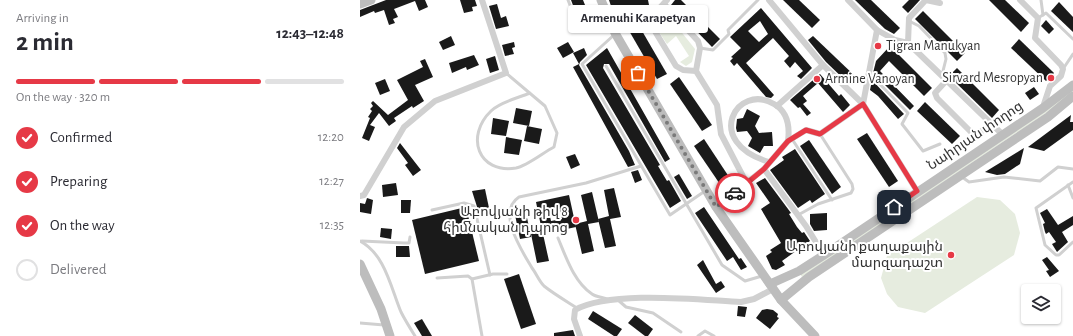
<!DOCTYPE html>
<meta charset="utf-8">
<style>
body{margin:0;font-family:"Alegreya Sans","Noto Sans Armenian",sans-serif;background:#f7f7f7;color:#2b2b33;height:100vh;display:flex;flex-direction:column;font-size:15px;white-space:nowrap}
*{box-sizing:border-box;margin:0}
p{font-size:13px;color:#7c7c81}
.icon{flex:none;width:22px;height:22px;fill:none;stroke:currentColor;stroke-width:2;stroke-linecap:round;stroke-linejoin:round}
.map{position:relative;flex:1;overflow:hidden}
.drawer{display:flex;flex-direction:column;background:#fff;width:360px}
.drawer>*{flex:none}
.controls{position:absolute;left:661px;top:284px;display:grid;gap:8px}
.controls a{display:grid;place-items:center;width:40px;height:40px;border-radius:4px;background:#fff;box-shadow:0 1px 3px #0004;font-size:20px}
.pin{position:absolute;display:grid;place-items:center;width:34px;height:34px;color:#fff;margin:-17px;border-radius:8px;box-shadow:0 2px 6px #0006}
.courier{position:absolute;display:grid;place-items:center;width:40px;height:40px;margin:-20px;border:3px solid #e63946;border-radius:50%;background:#fff;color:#222;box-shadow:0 1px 5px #0007}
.bubble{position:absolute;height:28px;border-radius:4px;background:#fff;box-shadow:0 1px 3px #0004;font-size:13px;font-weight:600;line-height:28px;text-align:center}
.head em{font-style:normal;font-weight:600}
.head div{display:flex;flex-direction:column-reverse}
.head{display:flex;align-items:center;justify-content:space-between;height:68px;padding:0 16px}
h1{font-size:26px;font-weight:600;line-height:30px}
.bar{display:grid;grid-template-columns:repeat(4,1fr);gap:6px 4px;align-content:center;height:48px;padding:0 16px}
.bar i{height:5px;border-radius:3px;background:#e1e1e2}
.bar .active{background:#e63946}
.bar p{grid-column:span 4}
ol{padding:0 16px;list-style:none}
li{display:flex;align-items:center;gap:12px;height:44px}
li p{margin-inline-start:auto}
li .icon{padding:4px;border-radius:50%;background:#e63946;color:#fff;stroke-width:4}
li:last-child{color:#7c7c81}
li i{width:22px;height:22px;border:2px solid #e1e1e2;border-radius:50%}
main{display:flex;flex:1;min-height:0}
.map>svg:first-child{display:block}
.green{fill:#e6ecdf}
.building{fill:#1a1a1a;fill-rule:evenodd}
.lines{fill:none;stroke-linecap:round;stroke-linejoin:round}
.lane{stroke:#d0d0d0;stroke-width:3}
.street{stroke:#d0d0d0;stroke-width:6}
.secondary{stroke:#bdbdbd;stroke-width:9}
.done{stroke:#7a7a7a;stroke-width:4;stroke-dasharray:0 7.2}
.route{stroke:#e63946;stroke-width:5}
.poi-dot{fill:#e63946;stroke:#fff;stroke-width:1.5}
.labels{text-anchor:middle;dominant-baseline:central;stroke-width:4;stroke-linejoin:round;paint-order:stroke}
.poi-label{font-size:14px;fill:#333;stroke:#fff;text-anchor:end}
.street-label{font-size:14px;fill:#333;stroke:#fff}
</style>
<main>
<section class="drawer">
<div class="head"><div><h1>2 min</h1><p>Arriving in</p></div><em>12:43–12:48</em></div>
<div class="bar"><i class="active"></i><i class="active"></i><i class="active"></i><i></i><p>On the way · 320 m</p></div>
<ol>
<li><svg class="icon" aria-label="check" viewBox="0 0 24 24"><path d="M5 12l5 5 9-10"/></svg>Confirmed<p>12:20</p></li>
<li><svg class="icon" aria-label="check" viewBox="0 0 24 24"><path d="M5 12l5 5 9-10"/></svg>Preparing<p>12:27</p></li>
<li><svg class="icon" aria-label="check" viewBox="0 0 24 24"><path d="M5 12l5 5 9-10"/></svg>On the way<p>12:35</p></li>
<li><i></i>Delivered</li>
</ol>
</section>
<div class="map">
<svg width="713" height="336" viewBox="0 0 713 336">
<rect width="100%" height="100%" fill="#fff"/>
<g class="green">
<polygon points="304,16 311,19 335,49 332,62 326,66 320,62 329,56 316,36 307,44 295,26 296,20"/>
<polygon points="713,89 713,92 683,115 442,277 440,274"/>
<polygon points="617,197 640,200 655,214 660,233 654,255 565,313 538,307 527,294 521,278 527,256"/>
</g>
<g class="building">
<polygon points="26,0 65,0 68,7 59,11 55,1 34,9 38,17 33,19 35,23 29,25 24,10 15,13 14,11 0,17 0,10"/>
<polygon points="100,0 115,0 117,6 112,7 113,11 104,13"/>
<polygon points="211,0 223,0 231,20 220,24"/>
<polygon points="249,0 288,0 289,5 285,6 286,13 256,21"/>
<polygon points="315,0 321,0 360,39 352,47 311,5"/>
<polygon points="423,0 439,0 460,20 452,28"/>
<polygon points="495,0 511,0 540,28 534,34 525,29"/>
<polygon points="549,0 560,0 548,13 542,7"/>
<polygon points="629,0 645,0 669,23 661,32"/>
<polygon points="699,2 713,17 713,32 691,11"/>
<polygon points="137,4 141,18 146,16 149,26 136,29 129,6"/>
<path d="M401,8l51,60 -11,11 -4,-3 6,-5 -8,-9 -5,6 -6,-7 5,-5 -16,-18 -27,25 28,32 -3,3 -5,-1 -29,-34 -3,3 -4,-5 3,-3 -2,-1 10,-9 -11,-11zM400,21l8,13 -9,8 -11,-11z"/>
<polygon points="563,11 605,53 597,61 555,19"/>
<polygon points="686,20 694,29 689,34 681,26"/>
<polygon points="278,24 307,74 297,79 268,29"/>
<polygon points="91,36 95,45 83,50 79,42"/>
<polygon points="453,36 496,77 489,84 466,62 448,40"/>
<polygon points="659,39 694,73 686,81 651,48"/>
<polygon points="154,42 155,47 152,48 154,54 145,56 142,45"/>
<polygon points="208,42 214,52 203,58 197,48"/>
<polygon points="530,46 572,88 564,96 529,61 520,71 554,106 550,110 513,73 516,61"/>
<polygon points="224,48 227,55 220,62 219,65 269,151 275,165 268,167 213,67 219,64 213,53"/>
<polygon points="247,48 310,159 305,162 249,64 244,64 243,68 300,165 298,166 307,181 309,180 321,201 310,208 226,65"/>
<polygon points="114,55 119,65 107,70 106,67 92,73 89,63"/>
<polygon points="135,56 139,70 130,73 126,59"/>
<polygon points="65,59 73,77 55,85 64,101 53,108 52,106 34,118 36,121 29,126 19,113 10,125 15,127 9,141 2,138 10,118 8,117 12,111 10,109 13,106 11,103 13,101 28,115 48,100 37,80 63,67 60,61"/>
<polygon points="597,68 639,110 632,118 589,76"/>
<polygon points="460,74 479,96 481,94 490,105 483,112 458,83 443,96 447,101 443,104 451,113 447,116 440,107 438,108 430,100"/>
<polygon points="319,77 352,125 342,131 310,84"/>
<polygon points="25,79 30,91 20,95 15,83"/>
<polygon points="512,80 544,114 538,119 518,96 510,90"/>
<polygon points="674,87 679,94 670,100 665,93"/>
<polygon points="565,102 600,136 592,144 557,111"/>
<polygon points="156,108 172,111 169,126 153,123"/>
<polygon points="387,109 400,116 395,126 399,133 412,132 413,146 404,146 400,153 388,146 392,138 387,131 377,132 376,128 377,119 383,118"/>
<polygon points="711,115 710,122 713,122 713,130 684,151 668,147"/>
<polygon points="133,118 149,121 146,136 131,134"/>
<polygon points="167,126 182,129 179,144 164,141"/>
<polygon points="507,133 538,181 529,187 497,139"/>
<polygon points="146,137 162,140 159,155 144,153"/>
<polygon points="344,139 375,186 366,193 334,146"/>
<polygon points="449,140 481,187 472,194 440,146"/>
<polygon points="40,143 61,170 53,176 45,165 48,163 37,148"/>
<polygon points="664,148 660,164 645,174 637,175 625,172"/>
<polygon points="435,149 465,194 452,203 450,200 438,208 410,170 424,160 422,157"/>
<polygon points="215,154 220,165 211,169 206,157"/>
<polygon points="278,170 282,180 275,183 271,172"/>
<polygon points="319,174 332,196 327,199 314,177"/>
<polygon points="405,178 431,213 429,214 437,227 442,233 444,232 450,241 422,261 425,265 416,270 412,269 406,256 412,252 410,250 421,243 401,209 410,203 396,183"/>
<polygon points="36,183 38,195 23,197 22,185"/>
<polygon points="254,188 261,217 250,219 256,246 245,248 238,219 249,216 244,190"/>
<polygon points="125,189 129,208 118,210 112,191"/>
<polygon points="232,192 239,222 228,224 234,251 222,254 215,224 227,221 221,195"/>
<path d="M209,195l7,32 -33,7 6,27 -12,2 -6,-29 11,-3 -6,-29zM200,209l2,10 -11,2 -2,-9z"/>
<polygon points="7,198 13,200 11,214 0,212 0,203 5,204"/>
<polygon points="41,200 51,200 50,213 41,213"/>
<polygon points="106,207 119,261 65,274 52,220"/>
<polygon points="344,207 379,259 381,258 387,267 381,270 373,257 367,261 335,213"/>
<polygon points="165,208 171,237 160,239 154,210"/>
<polygon points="687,209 698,225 713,216 713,225 702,232 708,242 697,252 692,244 696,242 689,232 686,234 685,232 683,224 685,223 680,213"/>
<polygon points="467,213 467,230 454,231 450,224 450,214"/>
<polygon points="21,228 32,229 31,239 20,237"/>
<polygon points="36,246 49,246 50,257 36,257"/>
<polygon points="687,257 699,271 690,277 686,271 689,270 682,260"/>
<polygon points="343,260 356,284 361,281 365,287 356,293 337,265"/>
<polygon points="159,274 176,324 161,329 144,279"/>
<polygon points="378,306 387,307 385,317 377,316"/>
<polygon points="407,309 413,310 418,314 417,317 419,318 410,329 396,318 402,310"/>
<polygon points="233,311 262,329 257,336 254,336 228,319"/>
<polygon points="275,315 293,329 288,336 285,336 268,323"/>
<polygon points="62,319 72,336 62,336 54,323"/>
<polygon points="213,330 215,336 194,336 194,333"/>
</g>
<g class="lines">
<g class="lane">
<polyline points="208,0 217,23"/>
<polyline points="681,0 683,15"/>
<polyline points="678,18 686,13 713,39"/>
<polyline points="549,21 559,26 585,53 586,59 582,75"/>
<polyline points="254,35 222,64 310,215 345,191"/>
<polyline points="340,48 353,50 369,34 368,30 398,0"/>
<polyline points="246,66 362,265 385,281 402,276"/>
<polyline points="703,69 713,54"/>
<path d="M146,73l39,33 12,27 -3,14c-10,5 -27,19 -38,21 -38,6 -51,-32 -25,-57 9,-9 27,-13 39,-18"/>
<polyline points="509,73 548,113 542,124 563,151 580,144"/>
<polyline points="432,139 472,200"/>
<polyline points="602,177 609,182 644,177 680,181 698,167 713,169"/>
<polyline points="713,182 676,208 685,245 696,255 699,255 713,242"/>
<polyline points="708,185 713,198"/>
<polyline points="72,210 104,203 114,206 130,275"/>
<polyline points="438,215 458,204 491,193 493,189 492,184 460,134"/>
<path d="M198,238c8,19 16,44 34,56 4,3 10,3 15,5"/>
<path d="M0,241c25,13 31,47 41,71 4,8 9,16 14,24"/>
<polyline points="2,241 44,243 49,243 50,237"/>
<polyline points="77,278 108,276 112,279 122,336"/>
<polyline points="112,279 133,274 147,274"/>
<polyline points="258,300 266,307 293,313 321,332"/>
<path d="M217,308c-11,-7 -23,-14 -33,-22 -5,-5 -8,-13 -12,-18 -10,-17 -36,-56 -13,-71l67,-14 55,-17"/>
<polyline points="0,323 24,325"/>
<polyline points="338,336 345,331 354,336"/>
</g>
<g class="street">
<path d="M307,0c-7,8 -18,16 -14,28l23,38 7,4 13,1 21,34 4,29 26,50"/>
<polyline points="488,0 517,30 503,104 557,191"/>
<polyline points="660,0 678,18 675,38 701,65 703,69 701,76 690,86 683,107"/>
<polyline points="580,3 566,0 564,2 549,18 548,43 642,134"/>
<polyline points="304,4 338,41 340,48 336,71"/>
<polyline points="517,30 535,40 548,43"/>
<polyline points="586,81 575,93 577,98 613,134 619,133 631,124"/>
<polyline points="417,106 463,65"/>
<path d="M409,162c-67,-20 -32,-80 5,-58 14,8 16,22 14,37"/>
<polyline points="404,169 446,226 464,255"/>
<polyline points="0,196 4,195 44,127 75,101 146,73 122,0"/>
<polyline points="356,207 404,169 428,141 446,130 460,134 503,104 463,65 409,0"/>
<path d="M220,336l-6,-17 1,-9c36,-20 124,-10 166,-8l13,-3 19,-10"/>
</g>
<g class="secondary">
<polyline points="241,0 255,33 356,207 421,300 455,336"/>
<polyline points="0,4 11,0"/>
<polyline points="0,264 21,309 30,336"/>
<polyline points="410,284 439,271 464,255 683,108 713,85"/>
<polyline points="421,300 449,277 688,117 713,96"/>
</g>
</g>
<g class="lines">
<polyline class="done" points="278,73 356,207 375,193"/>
<polyline class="route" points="375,193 404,169 428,141 446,130 460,134 503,104 557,191 534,207"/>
</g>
<g class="poi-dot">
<circle cx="518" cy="46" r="4"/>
<circle cx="691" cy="78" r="4"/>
<circle cx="457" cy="79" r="4"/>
<circle cx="216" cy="220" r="4"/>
<circle cx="591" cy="255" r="4"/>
</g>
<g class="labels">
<g class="poi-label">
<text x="526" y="46" text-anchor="start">Tigran Manukyan</text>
<text x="683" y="78">Sirvard Mesropyan</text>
<text x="465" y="79" text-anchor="start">Armine Vanoyan</text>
<text x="208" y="212">Աբովյանի թիվ 8<tspan x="208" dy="16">հիմնական դպրոց</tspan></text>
<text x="583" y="247">Աբովյանի քաղաքային<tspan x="583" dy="16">մարզադաշտ</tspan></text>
</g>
<g class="street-label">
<text transform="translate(615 136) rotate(-34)">Նաիրյան փողոց</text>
</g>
</g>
</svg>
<div class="controls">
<a><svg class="icon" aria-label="layers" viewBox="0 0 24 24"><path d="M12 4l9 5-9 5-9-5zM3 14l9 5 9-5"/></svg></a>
</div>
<div class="pin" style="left:278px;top:73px;background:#ea580c"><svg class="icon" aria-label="bag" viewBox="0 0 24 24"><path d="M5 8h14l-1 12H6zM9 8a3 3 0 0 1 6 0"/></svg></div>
<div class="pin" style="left:534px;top:207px;background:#1f2937"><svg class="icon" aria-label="home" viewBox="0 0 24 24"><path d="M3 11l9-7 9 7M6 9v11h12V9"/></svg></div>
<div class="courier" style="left:375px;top:193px"><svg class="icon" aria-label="car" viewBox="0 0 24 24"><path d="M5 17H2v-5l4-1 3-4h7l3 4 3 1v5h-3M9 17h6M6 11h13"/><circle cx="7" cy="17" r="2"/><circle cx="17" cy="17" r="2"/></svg></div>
<div class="bubble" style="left:208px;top:5px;width:140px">Armenuhi Karapetyan</div>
</div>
</main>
